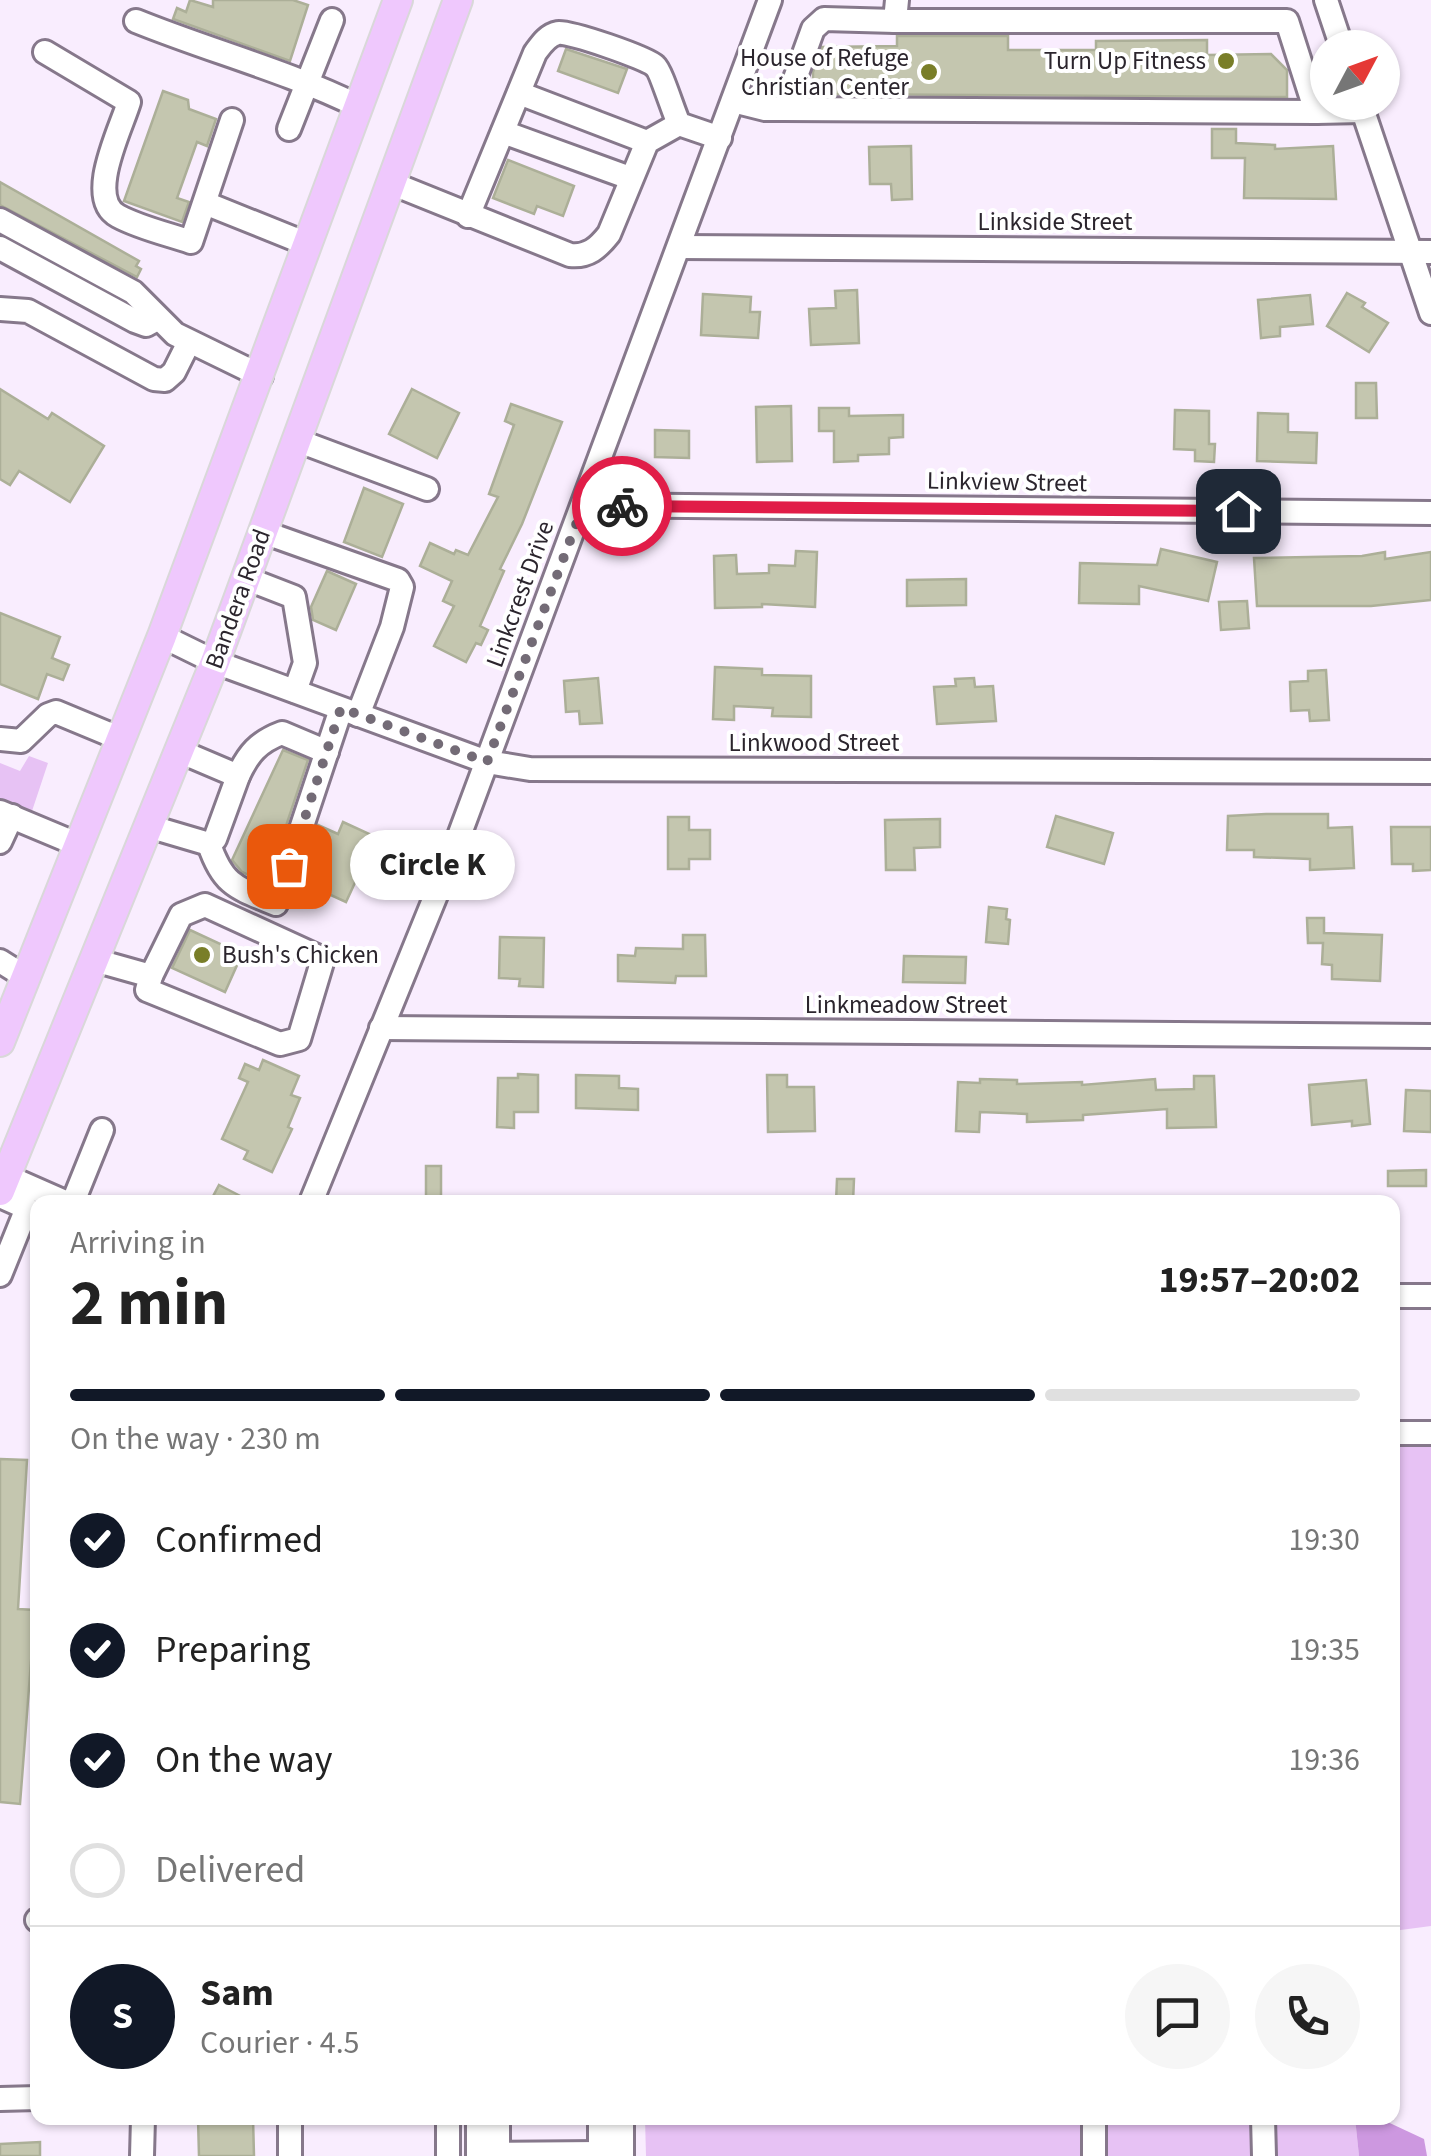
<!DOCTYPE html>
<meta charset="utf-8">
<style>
body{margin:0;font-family:"Source Sans 3",sans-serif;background:#f6f6f6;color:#222;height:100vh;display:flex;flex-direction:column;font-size:38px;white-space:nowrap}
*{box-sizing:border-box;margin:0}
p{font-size:32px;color:#767676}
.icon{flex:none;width:55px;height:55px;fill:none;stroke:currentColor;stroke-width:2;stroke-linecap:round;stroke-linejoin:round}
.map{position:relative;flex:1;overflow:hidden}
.side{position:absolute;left:30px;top:1195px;width:1370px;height:930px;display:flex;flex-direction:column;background:#fff;border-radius:20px;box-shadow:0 2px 8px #0004}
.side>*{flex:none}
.needle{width:65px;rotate:49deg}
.controls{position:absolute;left:1310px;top:30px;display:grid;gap:20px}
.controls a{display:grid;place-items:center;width:90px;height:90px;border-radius:50%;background:#fff;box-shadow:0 2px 8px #0004;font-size:50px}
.pin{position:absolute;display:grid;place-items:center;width:85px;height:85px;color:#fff;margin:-42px;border-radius:20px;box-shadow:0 5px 15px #0006}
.courier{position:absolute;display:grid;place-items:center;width:100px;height:100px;margin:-50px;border:8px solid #e11d48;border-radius:50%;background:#fff;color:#222;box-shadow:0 2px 12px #0007}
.bubble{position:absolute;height:70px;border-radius:35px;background:#fff;box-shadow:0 2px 8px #0004;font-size:32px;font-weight:700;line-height:70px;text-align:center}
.overview em{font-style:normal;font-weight:700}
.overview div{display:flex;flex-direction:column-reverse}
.overview{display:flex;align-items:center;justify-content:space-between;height:170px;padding:0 40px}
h1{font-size:65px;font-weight:700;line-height:75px}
.bar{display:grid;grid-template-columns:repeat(4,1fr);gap:15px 10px;align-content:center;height:120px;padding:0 40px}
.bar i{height:12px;border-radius:8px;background:#e0e0e0}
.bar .on{background:#111827}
.bar p{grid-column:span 4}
.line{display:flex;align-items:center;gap:25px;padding:0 40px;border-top:2px solid #e0e0e0}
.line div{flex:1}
.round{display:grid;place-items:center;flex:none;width:105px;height:105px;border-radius:52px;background:#f6f6f6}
ol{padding:0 40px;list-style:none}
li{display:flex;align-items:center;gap:30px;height:110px}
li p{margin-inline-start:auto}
li .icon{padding:10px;border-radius:50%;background:#111827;color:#fff;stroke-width:4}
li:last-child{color:#767676}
li i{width:55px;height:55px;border:5px solid #e0e0e0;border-radius:50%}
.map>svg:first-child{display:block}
.green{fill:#e7c2f4}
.forest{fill:#cd98e0}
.building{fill:#c4c6af;stroke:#acaf98;stroke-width:2.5}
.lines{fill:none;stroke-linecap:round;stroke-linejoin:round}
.minor-casing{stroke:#86788b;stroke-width:28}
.major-casing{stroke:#d9d8d9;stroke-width:32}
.minor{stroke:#fff;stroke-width:22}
.major{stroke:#efc8fd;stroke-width:28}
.done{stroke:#736b76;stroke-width:10;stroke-dasharray:0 18}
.route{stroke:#e11d48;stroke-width:12}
.poi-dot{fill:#797e28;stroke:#fff;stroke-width:4}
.labels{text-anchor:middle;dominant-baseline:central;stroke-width:8;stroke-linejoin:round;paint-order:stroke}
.poi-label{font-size:25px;fill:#2b252d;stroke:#fff;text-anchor:end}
.street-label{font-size:25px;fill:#2b252d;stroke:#fff}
</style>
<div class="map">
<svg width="1431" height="2156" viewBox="0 0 1431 2156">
<rect width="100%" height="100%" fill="#f9edfe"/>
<g class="green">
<polygon points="29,756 48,763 32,811 0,800 0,763 20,771"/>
<polygon points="1431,1424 1431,1926 1393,1931 1392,1425"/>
<polygon points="645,2118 1355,2118 1359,2156 646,2156"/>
</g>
<polygon class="forest" points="1355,2118 1379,2118 1424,2139 1427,2156 1359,2156"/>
<g class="building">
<polygon points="190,0 213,7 213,0 293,0 308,5 290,61 173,19 177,8 186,12"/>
<polygon points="897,36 1008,36 1008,50 1096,50 1096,41 1207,40 1207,55 1271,54 1287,70 1287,97 813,94 813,72 822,47 897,46"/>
<polygon points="566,49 627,69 618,93 558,71"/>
<polygon points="163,91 188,100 189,109 216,119 207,146 197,142 177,198 189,202 182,222 124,201"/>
<polygon points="1212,129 1236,129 1236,143 1275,145 1275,149 1333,146 1336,199 1244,198 1245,158 1212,158"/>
<polygon points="911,146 912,199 892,200 891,184 870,184 869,147"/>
<polygon points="508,160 574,186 563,216 537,206 534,214 493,198"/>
<polygon points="0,182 139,261 136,266 141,269 137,277 0,205"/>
<polygon points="857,290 859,343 811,345 809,309 836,308 835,291"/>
<polygon points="1347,293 1365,303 1362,307 1388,323 1369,352 1327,326"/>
<polygon points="703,294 751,297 750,312 760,312 758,338 701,335"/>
<polygon points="1310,295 1313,324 1280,327 1280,336 1261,338 1258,300"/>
<polygon points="1356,383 1376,383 1377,418 1356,418"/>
<polygon points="0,389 48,419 52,413 104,446 70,502 19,471 10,485 0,479"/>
<polygon points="412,389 459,413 437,458 389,434"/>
<polygon points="511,404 562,422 522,524 500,569 504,571 480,626 488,630 481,645 476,643 466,662 434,646 454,606 443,601 452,581 420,566 430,543 454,554 456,550 468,555 498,497 489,494 514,425 505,421"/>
<polygon points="791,406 792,461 757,462 756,407"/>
<polygon points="819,408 849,408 849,416 903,415 903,437 889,438 889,454 858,455 858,461 834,462 834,431 819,431"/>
<polygon points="1175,410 1209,411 1209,444 1215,444 1214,462 1195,461 1195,450 1174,449"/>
<polygon points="1258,413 1288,414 1288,432 1317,433 1316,463 1257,461"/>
<polygon points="655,430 689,431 689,458 655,457"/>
<polygon points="364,488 403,504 382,557 344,542"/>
<polygon points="1161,549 1217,562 1208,601 1139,586 1139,604 1079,603 1080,563 1157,565"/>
<polygon points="796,551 817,552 815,607 762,604 762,607 715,608 714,556 736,555 737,574 769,573 769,565 795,566"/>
<polygon points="1385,552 1385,559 1431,552 1431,600 1371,606 1257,606 1254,558 1362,556"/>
<polygon points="327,571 356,584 336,630 313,620 311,607"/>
<polygon points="966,579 966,605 907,606 907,580"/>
<polygon points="1247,601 1249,628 1221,630 1219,602"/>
<polygon points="0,613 60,637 52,658 69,665 63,680 47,674 38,699 0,684"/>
<polygon points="715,667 762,669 762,675 811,676 811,717 772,716 773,708 734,706 734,720 713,719"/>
<polygon points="1326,670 1329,720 1310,721 1309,710 1291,711 1290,682 1308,681 1308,671"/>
<polygon points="598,678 602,723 580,724 579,711 566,712 564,681"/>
<polygon points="974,678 975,687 993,686 996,721 937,724 934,687 956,686 955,679"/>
<polygon points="283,750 308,760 279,847 263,882 242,872 232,860"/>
<polygon points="1266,814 1328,814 1328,828 1352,827 1354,868 1310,870 1310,859 1254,857 1254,850 1227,850 1228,816"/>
<polygon points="1056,816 1113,833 1104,864 1047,847"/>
<polygon points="668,817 689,817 689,830 710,830 710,859 689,859 689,869 668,869"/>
<polygon points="940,819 940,847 914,848 915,870 886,870 885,820"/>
<polygon points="343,822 376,837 346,902 313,887 328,856 310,848 318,825 338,834"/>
<polygon points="1391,827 1431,827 1431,870 1413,871 1413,864 1392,864"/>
<polygon points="989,907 1007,909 1006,919 1010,920 1008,944 986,942"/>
<polygon points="1307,918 1324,918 1324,933 1382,935 1380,981 1332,979 1332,965 1322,964 1323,943 1308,943"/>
<polygon points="190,930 242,954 225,992 172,968"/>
<polygon points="683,935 705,935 706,976 676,976 675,983 618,981 618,955 635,956 636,948 683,949"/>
<polygon points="500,937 544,938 543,987 519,986 520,979 499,978"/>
<polygon points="904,956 966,957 965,983 903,982"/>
<polygon points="263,1060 299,1076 291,1095 300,1098 288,1127 292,1129 272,1172 244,1159 248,1151 222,1139 248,1082 239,1078 245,1064 259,1070"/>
<polygon points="518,1074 538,1075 538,1112 514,1112 514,1128 497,1127 498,1078 518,1078"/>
<polygon points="576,1075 619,1076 619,1088 638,1089 638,1110 576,1108"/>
<polygon points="767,1075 787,1075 787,1087 814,1087 815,1131 768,1132"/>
<polygon points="1194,1076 1214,1076 1216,1127 1167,1128 1167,1109 1083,1115 1083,1120 1027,1122 1027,1114 980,1112 979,1132 956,1131 958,1082 980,1083 980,1079 1017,1080 1017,1084 1082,1082 1082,1085 1155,1079 1156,1090 1194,1089"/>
<polygon points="1366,1080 1370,1124 1352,1126 1352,1121 1312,1125 1309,1085"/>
<polygon points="1406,1090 1431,1091 1431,1132 1404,1131"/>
<rect x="426" y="1166" width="15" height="36"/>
<polygon points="1426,1170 1426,1186 1388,1186 1388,1171"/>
<polygon points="837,1179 854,1179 853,1202 836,1202"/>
<polygon points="219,1185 252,1202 210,1202"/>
<polygon points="0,1459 27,1460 18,1609 35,1610 20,1804 0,1802"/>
<polygon points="198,2118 253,2118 254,2156 199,2156"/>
<polygon points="40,2142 40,2156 0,2156 0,2144"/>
</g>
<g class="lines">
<g class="minor-casing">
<g id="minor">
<polyline points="1326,0 1342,48"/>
<path d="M136,21c74,30 151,50 222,85"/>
<polyline points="895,21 1287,21 1316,112 1363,111"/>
<path d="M45,52l84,50c-8,27 -44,96 -11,114 22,12 50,18 73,26l41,-122"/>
<polyline points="519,93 647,142"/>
<polyline points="733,101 765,109 784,109 813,29 824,19 895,21 897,0"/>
<polyline points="1360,102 1431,313"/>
<polyline points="784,109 1316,112"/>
<polyline points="289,129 332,20"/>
<polyline points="503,132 630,178"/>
<path d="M391,183l179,72c18,2 28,-7 39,-21l38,-92 32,-18"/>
<polyline points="205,203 307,244"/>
<path d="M468,216l67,-163c6,-8 12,-18 23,-20 11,-2 89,25 97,33 6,5 18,45 24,58l41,14"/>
<polyline points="0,220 133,292 175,334 261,376"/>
<polyline points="679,247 1431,252"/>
<polyline points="0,248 135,321 146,325 157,319"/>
<polyline points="0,309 28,311 154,379 165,380 174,372 189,342"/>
<polyline points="296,440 427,489"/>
<polyline points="583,505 1431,513"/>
<polyline points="263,532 398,580 402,587 392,627 358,715"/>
<polyline points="245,578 294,597 305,663 295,691"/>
<polyline points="162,636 215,662 487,762 530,769 1431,772"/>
<polyline points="0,739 21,741 48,715 56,712 121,739"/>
<path d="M238,776c10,-22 20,-34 44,-43l45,19"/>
<polyline points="0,812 79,845"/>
<polyline points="148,826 209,844 215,839 238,776 179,751"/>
<polyline points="0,842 12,816"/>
<path d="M209,844c14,42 28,44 67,60l65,-195"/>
<polygon points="205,905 323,959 299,1039 280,1044 147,990 151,976 181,915"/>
<polyline points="94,960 151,976"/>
<polyline points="0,961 27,978"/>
<polyline points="381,1028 1431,1036"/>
<polyline points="6,1176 65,1202"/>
<polyline points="0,1196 27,1208 0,1275"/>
<polyline points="73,1202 102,1130"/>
<polyline points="311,1202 449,863 770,0"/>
<polyline points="1392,1296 1431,1296"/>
<polyline points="1392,1433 1431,1433"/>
<polyline points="37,1920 38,1920"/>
<polyline points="0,2099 38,2098"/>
<polyline points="290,2118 290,2156"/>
<polyline points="448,2118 448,2156"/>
<polyline points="498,2118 498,2156"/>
<polyline points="622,2118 622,2156"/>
<polyline points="1094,2118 1094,2156"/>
<polyline points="1263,2118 1264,2156"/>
<polyline points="600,2153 600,2118"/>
<polyline points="478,2154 600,2153 600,2156"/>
<polyline points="142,2156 143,2118"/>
<polyline points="478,2156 478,2118"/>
</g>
</g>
<g class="major-casing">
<g id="major">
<polyline points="0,1042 162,636 398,0"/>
<polyline points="0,1191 215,662 458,0"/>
</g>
</g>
<use href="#minor" class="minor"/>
<use href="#major" class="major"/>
</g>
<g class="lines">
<polyline class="done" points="289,866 341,708 487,762 583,506 622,506"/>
<polyline class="route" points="622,506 1238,511"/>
</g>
<g class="poi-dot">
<circle cx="1226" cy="61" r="10"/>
<circle cx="929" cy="72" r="10"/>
<circle cx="202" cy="955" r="10"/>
</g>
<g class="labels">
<g class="poi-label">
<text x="909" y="58">House of Refuge<tspan x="909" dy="29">Christian Center</tspan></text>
<text x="1206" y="61">Turn Up Fitness</text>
<text x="222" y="955" text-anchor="start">Bush's Chicken</text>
</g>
<g class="street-label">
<text x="1055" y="222">Linkside Street</text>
<text transform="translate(1007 482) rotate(1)">Linkview Street</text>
<text transform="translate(520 594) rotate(-70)">Linkcrest Drive</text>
<text transform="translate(238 599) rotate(-70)">Bandera Road</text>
<text x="814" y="743">Linkwood Street</text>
<text x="906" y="1005">Linkmeadow Street</text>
</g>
</g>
</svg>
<div class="controls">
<a><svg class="needle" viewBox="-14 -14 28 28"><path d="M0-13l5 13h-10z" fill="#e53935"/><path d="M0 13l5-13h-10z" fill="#767676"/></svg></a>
</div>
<div class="pin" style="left:289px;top:866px;background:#ea580c"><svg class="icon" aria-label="bag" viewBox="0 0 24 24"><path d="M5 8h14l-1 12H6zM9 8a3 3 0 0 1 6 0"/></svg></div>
<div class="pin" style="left:1238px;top:511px;background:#1f2937"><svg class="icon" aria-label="home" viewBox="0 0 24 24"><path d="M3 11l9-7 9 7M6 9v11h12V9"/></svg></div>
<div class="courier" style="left:622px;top:506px"><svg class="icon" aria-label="bike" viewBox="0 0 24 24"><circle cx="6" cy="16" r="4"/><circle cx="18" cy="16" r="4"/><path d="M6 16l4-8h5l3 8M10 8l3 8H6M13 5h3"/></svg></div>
<div class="bubble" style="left:350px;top:830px;width:165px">Circle K</div>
<section class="side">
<div class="overview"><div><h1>2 min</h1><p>Arriving in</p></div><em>19:57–20:02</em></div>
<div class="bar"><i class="on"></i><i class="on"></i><i class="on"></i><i></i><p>On the way · 230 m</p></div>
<ol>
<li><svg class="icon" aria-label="check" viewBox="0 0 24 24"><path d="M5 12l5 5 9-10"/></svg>Confirmed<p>19:30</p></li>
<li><svg class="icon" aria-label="check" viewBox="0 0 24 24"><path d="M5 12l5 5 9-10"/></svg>Preparing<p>19:35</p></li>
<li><svg class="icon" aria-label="check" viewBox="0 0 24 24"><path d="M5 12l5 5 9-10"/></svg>On the way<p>19:36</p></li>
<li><i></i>Delivered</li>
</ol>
<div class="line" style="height:180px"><b class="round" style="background:#111827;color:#fff">S</b><div><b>Sam</b><p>Courier · 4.5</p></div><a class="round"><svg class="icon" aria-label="chat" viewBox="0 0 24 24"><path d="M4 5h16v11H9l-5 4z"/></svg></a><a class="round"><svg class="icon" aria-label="phone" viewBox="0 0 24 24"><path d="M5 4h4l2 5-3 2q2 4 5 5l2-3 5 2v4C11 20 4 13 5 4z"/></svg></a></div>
</section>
</div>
